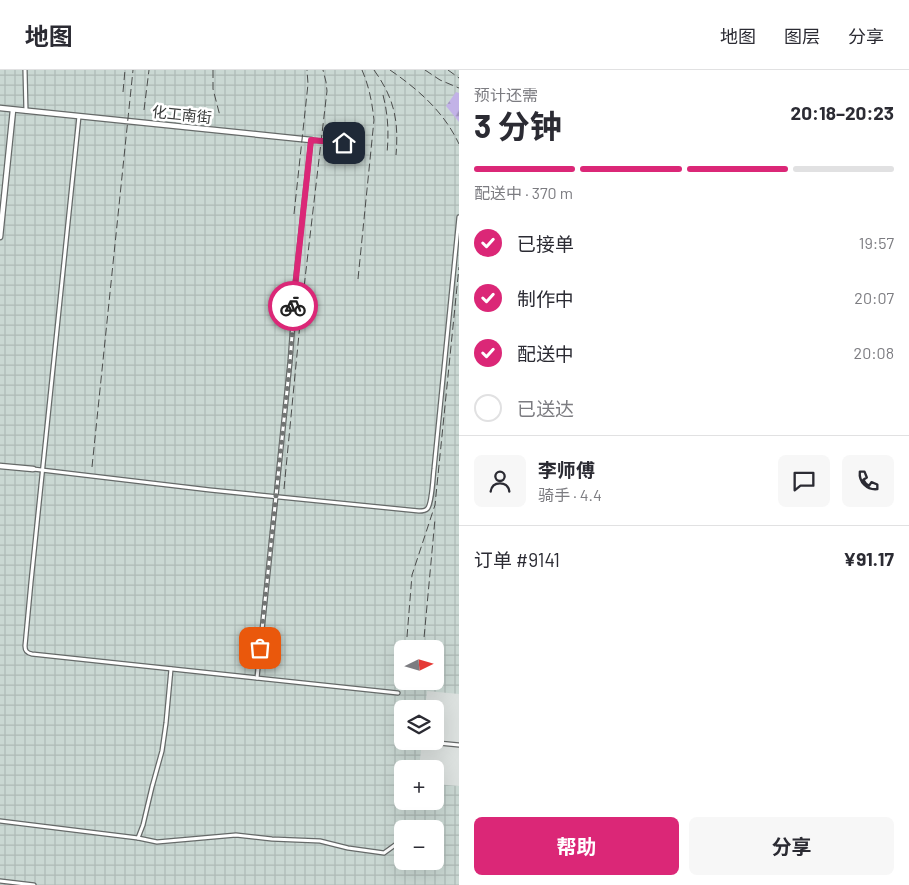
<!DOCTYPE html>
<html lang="zh">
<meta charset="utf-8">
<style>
body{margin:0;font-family:Barlow,"Noto Sans SC",sans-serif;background:#f7f7f7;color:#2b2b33;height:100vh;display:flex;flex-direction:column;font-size:19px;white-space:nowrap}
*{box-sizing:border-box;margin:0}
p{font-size:16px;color:#7c7c81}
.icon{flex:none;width:28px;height:28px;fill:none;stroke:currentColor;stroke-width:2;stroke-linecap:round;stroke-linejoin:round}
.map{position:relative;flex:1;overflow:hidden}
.sheet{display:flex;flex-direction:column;background:#fff;width:450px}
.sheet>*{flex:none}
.needle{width:32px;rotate:85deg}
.fabs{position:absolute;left:394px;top:570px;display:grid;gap:10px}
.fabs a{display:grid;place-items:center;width:50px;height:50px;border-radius:8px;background:#fff;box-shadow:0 5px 20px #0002;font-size:25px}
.pin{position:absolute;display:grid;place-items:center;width:42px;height:42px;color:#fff;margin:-21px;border-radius:10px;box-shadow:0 2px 8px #0006}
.courier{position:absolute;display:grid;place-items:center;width:50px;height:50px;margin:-25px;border:4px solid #db2777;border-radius:50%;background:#fff;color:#222;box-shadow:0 1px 6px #0007}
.summary em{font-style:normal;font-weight:700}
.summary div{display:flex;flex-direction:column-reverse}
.summary{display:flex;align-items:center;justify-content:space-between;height:85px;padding:0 15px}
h1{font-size:32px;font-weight:700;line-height:38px}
.bar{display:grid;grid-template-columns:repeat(4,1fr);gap:8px 5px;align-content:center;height:60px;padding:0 15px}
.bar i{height:6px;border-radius:4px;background:#e1e1e2}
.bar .selected{background:#db2777}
.bar p{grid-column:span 4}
.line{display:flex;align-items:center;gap:12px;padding:0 15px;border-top:1px solid #e1e1e2}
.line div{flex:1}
.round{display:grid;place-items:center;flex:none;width:52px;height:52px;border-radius:8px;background:#f7f7f7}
ol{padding:0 15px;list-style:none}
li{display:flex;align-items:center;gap:15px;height:55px}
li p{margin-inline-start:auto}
li .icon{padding:5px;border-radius:50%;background:#db2777;color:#fff;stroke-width:4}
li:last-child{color:#7c7c81}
li i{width:28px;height:28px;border:2px solid #e1e1e2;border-radius:50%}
.primary-button{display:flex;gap:10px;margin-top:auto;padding:10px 15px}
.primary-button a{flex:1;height:58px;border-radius:8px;background:#db2777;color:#fff;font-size:20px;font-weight:700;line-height:58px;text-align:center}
.primary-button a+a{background:#f7f7f7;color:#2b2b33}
header{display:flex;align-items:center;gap:30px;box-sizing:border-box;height:70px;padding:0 25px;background:#fff;border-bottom:1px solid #e1e1e2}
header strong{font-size:24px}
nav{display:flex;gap:28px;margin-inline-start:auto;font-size:18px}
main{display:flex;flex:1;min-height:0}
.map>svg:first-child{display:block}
.industrial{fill:url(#industrial-grid);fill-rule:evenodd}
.forest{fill:url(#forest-firs)}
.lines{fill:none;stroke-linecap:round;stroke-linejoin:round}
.street-casing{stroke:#666a69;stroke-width:5.5}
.secondary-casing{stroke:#666a69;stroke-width:7}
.street{stroke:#fff;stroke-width:3}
.secondary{stroke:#fff;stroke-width:4.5}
.rail{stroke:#4a4c4b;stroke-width:1;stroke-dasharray:8 4;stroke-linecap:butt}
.done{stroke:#727574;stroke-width:5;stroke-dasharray:0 9}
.route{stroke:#db2777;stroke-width:6}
.labels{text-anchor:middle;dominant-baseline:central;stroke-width:5;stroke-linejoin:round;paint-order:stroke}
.street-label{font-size:15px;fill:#393b3a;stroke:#fff}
</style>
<header>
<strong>地图</strong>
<nav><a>地图</a><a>图层</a><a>分享</a></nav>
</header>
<main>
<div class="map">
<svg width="459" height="815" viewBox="0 0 459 815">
<defs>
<pattern id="industrial-grid" width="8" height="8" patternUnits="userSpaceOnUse" patternTransform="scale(1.25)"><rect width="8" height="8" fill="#cad8d3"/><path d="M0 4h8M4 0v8" fill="none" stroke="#aebab6"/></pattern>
<pattern id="forest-firs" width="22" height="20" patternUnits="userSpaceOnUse" patternTransform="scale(1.25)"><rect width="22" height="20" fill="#c2b2e7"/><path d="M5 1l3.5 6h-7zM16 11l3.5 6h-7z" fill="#9f92bc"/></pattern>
</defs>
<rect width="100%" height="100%" fill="#dce1df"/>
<path class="industrial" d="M0,0h459v624l-32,-3 -2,18h-23v32h20l-3,28h-17v32h33v-17l24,2v99h-459zM402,579h33v32h-33zM402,759h33v32h-33z"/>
<polygon class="forest" points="456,22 459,23 459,52 446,36"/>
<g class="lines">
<g class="street-casing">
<g id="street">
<polyline points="25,0 26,41"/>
<path d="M79,46l-48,466 -6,64c0,5 2,7 7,8l366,39"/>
<path d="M33,399l177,21 209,21c2,0 6,0 8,-2 5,-4 6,-33 7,-40l25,-252"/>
<polyline points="257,608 290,292 293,252 292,242 311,70 361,75"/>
<polyline points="428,672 459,675"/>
<polyline points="0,751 138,768 143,755 152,717 162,681 166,653 171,599"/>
<polyline points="138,768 157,772 236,765 272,769 320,771 348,778 384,783 402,770"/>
<polyline points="0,811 34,815"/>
</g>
</g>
<g class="secondary-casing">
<g id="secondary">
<polyline points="0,38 311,70"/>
<polyline points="0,167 13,40"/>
<polyline points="0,396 33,399"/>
</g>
</g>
<use href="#street" class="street"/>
<use href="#secondary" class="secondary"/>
<g class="rail">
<polyline points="213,0 213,19 220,46"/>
<path d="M374,0c20,28 25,50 22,85"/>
<path d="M390,0c29,20 54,42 69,74"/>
<polyline points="425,0 440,10 459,18"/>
<polyline points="448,0 459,8"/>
<polyline points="123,22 125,0"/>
<path d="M383,25c5,19 6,38 4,58"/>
<polyline points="144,40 149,0"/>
<polyline points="294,144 308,14 307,0"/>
<path d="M358,209l16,-159c-2,-18 -5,-34 -12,-50"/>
<polyline points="92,397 133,0"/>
<polyline points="284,419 301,243 327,21 326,12 323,0"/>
<polyline points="406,579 412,505 435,435 459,197"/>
<polyline points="423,579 435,449"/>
</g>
</g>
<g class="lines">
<polyline class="done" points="260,578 290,292 293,252 293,236"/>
<polyline class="route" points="293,236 311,70 344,73"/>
</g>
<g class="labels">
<g class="street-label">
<text transform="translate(182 44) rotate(6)">化工南街</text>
</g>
</g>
</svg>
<div class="fabs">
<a><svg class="needle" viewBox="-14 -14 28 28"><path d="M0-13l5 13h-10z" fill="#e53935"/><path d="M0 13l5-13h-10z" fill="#7c7c81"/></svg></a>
<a><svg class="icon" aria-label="layers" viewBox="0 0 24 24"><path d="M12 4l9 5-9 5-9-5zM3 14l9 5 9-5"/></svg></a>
<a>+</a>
<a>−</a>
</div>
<div class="pin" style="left:260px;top:578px;background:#ea580c"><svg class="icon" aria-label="bag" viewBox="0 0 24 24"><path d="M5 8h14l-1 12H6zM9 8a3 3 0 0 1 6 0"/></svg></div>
<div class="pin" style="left:344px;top:73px;background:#1f2937"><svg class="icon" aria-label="home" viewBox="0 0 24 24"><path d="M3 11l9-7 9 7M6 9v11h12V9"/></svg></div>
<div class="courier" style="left:293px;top:236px"><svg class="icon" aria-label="bike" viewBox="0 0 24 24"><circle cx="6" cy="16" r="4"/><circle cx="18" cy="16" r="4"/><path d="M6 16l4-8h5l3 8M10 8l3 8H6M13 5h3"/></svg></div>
</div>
<section class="sheet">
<div class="summary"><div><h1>3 分钟</h1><p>预计还需</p></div><em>20:18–20:23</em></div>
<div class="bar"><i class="selected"></i><i class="selected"></i><i class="selected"></i><i></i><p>配送中 · 370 m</p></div>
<ol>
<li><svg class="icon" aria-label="check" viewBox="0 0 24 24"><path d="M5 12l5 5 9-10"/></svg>已接单<p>19:57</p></li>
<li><svg class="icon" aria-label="check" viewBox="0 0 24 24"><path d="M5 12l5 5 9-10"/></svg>制作中<p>20:07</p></li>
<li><svg class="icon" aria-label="check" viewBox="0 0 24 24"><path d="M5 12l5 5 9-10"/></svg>配送中<p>20:08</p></li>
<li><i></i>已送达</li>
</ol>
<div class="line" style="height:90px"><a class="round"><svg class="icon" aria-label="person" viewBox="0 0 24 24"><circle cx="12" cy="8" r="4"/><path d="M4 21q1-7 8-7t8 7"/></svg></a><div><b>李师傅</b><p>骑手 · 4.4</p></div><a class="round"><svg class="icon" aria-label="chat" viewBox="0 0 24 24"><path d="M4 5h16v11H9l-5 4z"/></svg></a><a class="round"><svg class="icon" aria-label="phone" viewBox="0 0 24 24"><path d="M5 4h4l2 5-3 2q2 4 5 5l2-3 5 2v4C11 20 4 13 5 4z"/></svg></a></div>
<div class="line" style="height:65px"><div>订单 #9141</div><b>¥91.17</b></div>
<div class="primary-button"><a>帮助</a><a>分享</a></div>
</section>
</main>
